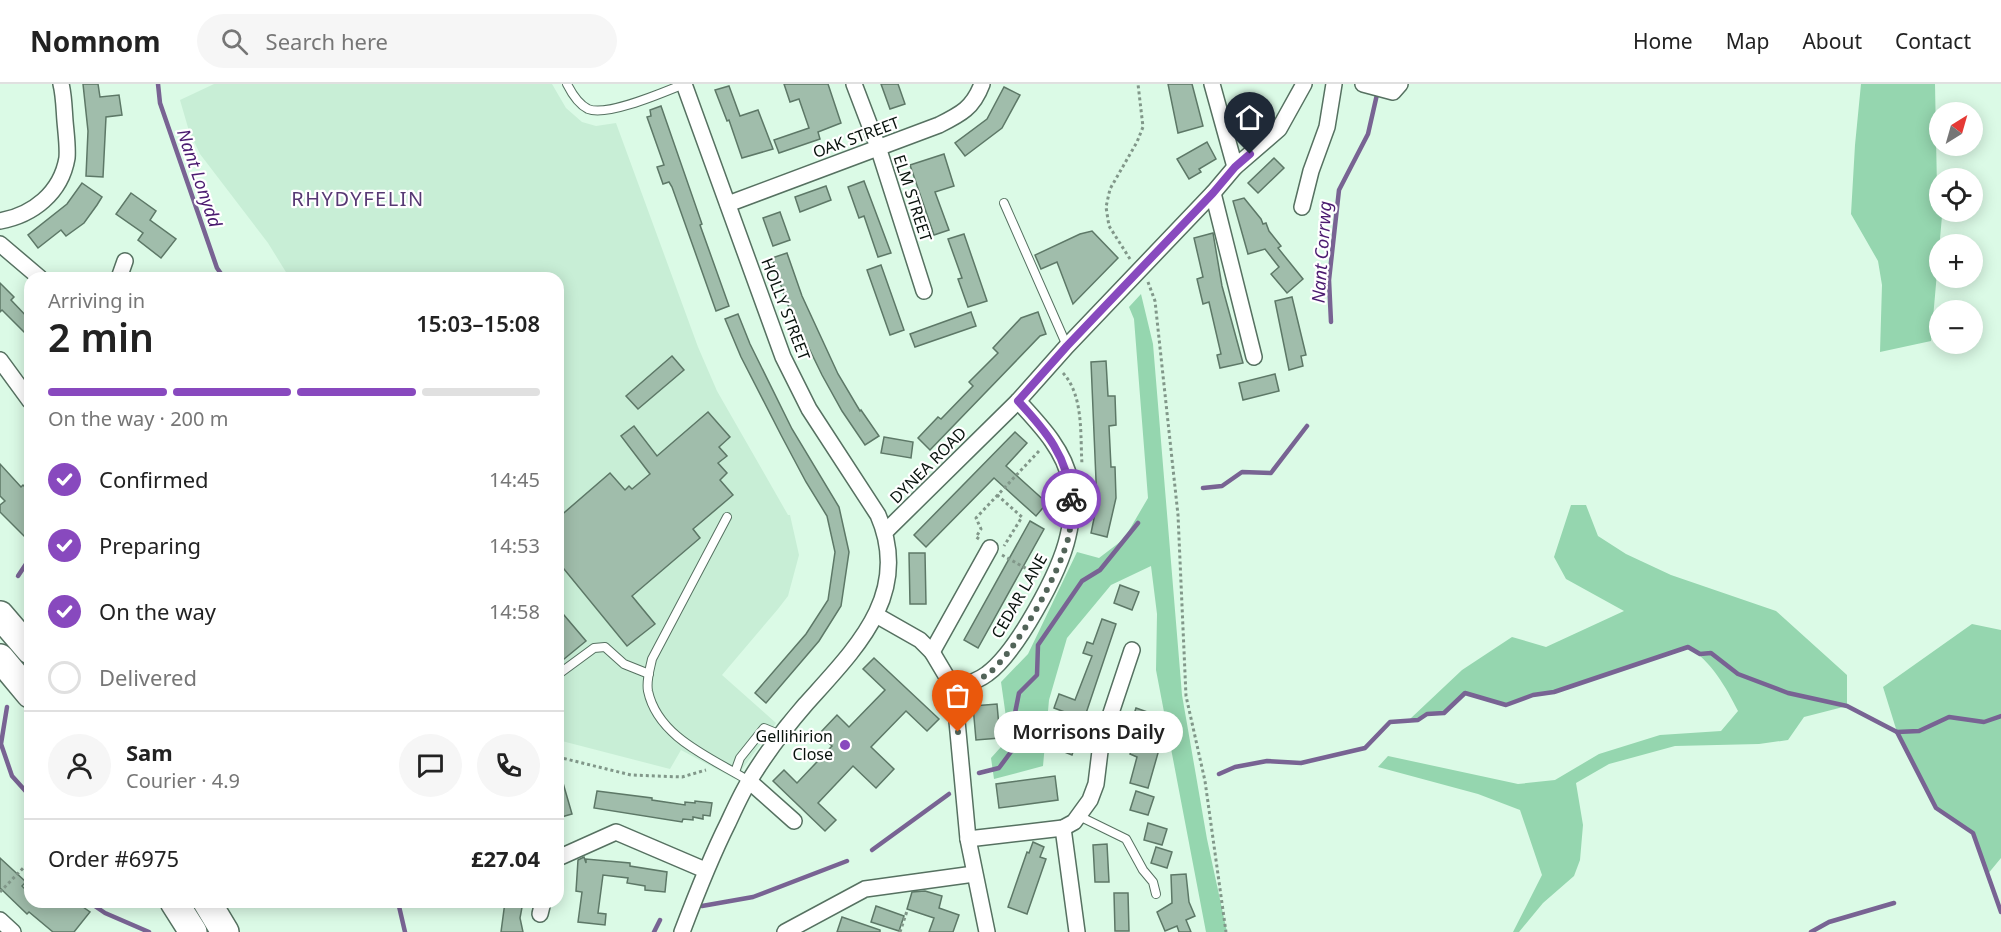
<!DOCTYPE html>
<meta charset="utf-8">
<style>
body{margin:0;font-family:"Noto Sans",sans-serif;background:#f6f6f6;color:#222;height:100vh;display:flex;flex-direction:column;font-size:22px;white-space:nowrap}
*{box-sizing:border-box;margin:0}
p{font-size:20px;color:#767676}
.icon{flex:none;width:33px;height:33px;fill:none;stroke:currentColor;stroke-width:2;stroke-linecap:round;stroke-linejoin:round}
.map{position:relative;flex:1;overflow:hidden}
.sheet{position:absolute;left:24px;top:188px;width:540px;height:636px;display:flex;flex-direction:column;background:#fff;border-radius:18px;box-shadow:0 3px 15px #0003}
.sheet>*{flex:none}
.needle{width:39px;rotate:37deg}
.fabs{position:absolute;left:1929px;top:18px;display:grid;gap:12px}
.fabs a{display:grid;place-items:center;width:54px;height:54px;border-radius:50%;background:#fff;box-shadow:0 3px 15px #0003;font-size:30px}
.pin{position:absolute;display:grid;place-items:center;width:51px;height:51px;color:#fff;margin:-62px -26px;border-radius:50% 50% 50% 0;rotate:-45deg;box-shadow:0 0 6px #0007}
.pin .icon{rotate:45deg}
.courier{position:absolute;display:grid;place-items:center;width:60px;height:60px;margin:-30px;border:4px solid #8849be;border-radius:50%;background:#fff;color:#222;box-shadow:0 2px 8px #0007}
.bubble{position:absolute;height:42px;border-radius:21px;background:#fff;box-shadow:0 3px 15px #0003;font-size:20px;font-weight:600;line-height:42px;text-align:center}
.headline em{font-style:normal;font-weight:600}
.headline div{display:flex;flex-direction:column-reverse}
.headline{display:flex;align-items:center;justify-content:space-between;height:102px;padding:0 24px}
h1{font-size:39px;font-weight:600;line-height:45px}
.bar{display:grid;grid-template-columns:repeat(4,1fr);gap:9px 6px;align-content:center;height:72px;padding:0 24px}
.bar i{height:8px;border-radius:4px;background:#e0e0e0}
.bar .current{background:#8849be}
.bar p{grid-column:span 4}
.line{display:flex;align-items:center;gap:15px;padding:0 24px;border-top:2px solid #e0e0e0}
.line div{flex:1}
.round{display:grid;place-items:center;flex:none;width:63px;height:63px;border-radius:32px;background:#f6f6f6}
ol{padding:0 24px;list-style:none}
li{display:flex;align-items:center;gap:18px;height:66px}
li p{margin-inline-start:auto}
li .icon{padding:6px;border-radius:50%;background:#8849be;color:#fff;stroke-width:4}
li:last-child{color:#767676}
li i{width:33px;height:33px;border:3px solid #e0e0e0;border-radius:50%}
header{display:flex;align-items:center;gap:36px;box-sizing:border-box;height:84px;padding:0 30px;background:#fff;border-bottom:2px solid #e0e0e0}
header strong{font-size:28px}
nav{display:flex;gap:33px;margin-inline-start:auto;font-size:21px}
.search{width:420px;height:54px;background:#f6f6f6;display:flex;align-items:center;gap:15px;box-sizing:border-box;padding:0 21px;border-radius:33px;color:#767676;font-size:22px}
.map>svg:first-child{display:block}
.built{fill:#c8eed6}
.green{fill:#95d6af}
.lines{fill:none;stroke-linecap:round;stroke-linejoin:round}
.stream{stroke:#786393;stroke-width:4.5}
.building{fill:#a0bdab;stroke:#5d7867;stroke-width:1.5}
.lane-casing{stroke:#567161;stroke-width:10}
.street-casing{stroke:#567161;stroke-width:18}
.highway-casing{stroke:#567161;stroke-width:30}
.path{stroke:#819789;stroke-width:3;stroke-dasharray:3 3;stroke-linecap:butt}
.lane{stroke:#fff;stroke-width:8}
.street{stroke:#fff;stroke-width:15}
.highway{stroke:#fff;stroke-width:27}
.done{stroke:#526459;stroke-width:6;stroke-dasharray:0 10.8}
.route{stroke:#8849be;stroke-width:8}
.poi-dot{fill:#8849be;stroke:#fff;stroke-width:2}
.labels{text-anchor:middle;dominant-baseline:central;stroke-width:4.5;stroke-linejoin:round;paint-order:stroke}
.street-label{font-size:16px;fill:#09130d;stroke:#fff}
.poi-label{font-size:16px;fill:#09130d;stroke:#fff;text-anchor:end}
.water-label{font-size:18px;font-style:italic;fill:#4b1b70;stroke:#fff}
.quarter-label{font-size:20px;letter-spacing:1.5px;fill:#573974;stroke:#fff}
</style>
<header>
<strong>Nomnom</strong>
<div class="search"><svg class="icon" aria-label="search" viewBox="0 0 24 24"><circle cx="10" cy="10" r="6"/><path d="M15 15l6 6"/></svg>Search here</div>
<nav><a>Home</a><a>Map</a><a>About</a><a>Contact</a></nav>
</header>
<div class="map">
<svg width="2001" height="848" viewBox="0 0 2001 848">
<rect width="100%" height="100%" fill="#dbfae6"/>
<polygon class="built" points="214,0 552,0 566,24 582,38 596,42 616,39 698,263 717,307 788,431 790,431 799,471 788,512 778,525 722,591 776,639 735,695 681,666 670,685 558,656 558,194 289,193 268,159 200,70 189,47 180,16"/>
<g class="green">
<polygon points="1861,0 1935,0 1937,105 1942,132 1931,257 1880,268 1882,201 1878,177 1851,130 1855,61"/>
<polygon points="1141,210 1153,260 1182,611 1207,755 1227,848 1206,848 1156,586 1157,530 1151,482 1111,501 1067,554 1049,616 1043,682 994,695 991,674 1009,654 1001,598 1028,570 1077,468 1099,474 1124,455 1148,414 1134,235 1129,223"/>
<path d="M1571,421h15l12,31 28,18 45,21 105,36 71,64v31l-43,11 -16,23 -29,4 -84,2 -66,18 -33,19 7,42 -3,35 -6,16 -31,27 -24,29h-6l29,-57 -22,-65 -42,-16 -100,-27 10,-11 130,28 37,-4 44,-26 61,-19 61,-4 17,-20c-12,-24 -27,-50 -50,-64l-134,45 -21,3 -27,10 -41,-12 -21,20 -17,1 -9,6 -8,-1 52,-49 50,-33 34,10 78,-36 -58,-32 -12,-22z"/>
<polygon points="1972,540 2001,546 2001,774 1987,791 1973,749 1936,724 1897,648 1883,603"/>
</g>
<g class="lines">
<g class="stream">
<polyline points="158,0 160,19 217,184 224,194"/>
<polyline points="1331,238 1329,196 1339,106 1368,50 1378,6"/>
<polyline points="1203,404 1222,402 1242,388 1271,389 1307,342"/>
<polyline points="18,492 30,474"/>
<polyline points="7,623 1,660 12,692 30,712"/>
<polyline points="1897,648 1936,724 1973,749 2001,828"/>
<polyline points="979,689 999,684 1013,665 1014,634 1019,609 1037,591 1038,561 1082,497 1100,486 1138,439"/>
<polyline points="1219,690 1235,683 1267,677 1301,679 1365,664 1390,638 1418,636 1427,630 1444,629 1465,609 1506,621 1533,611 1554,608 1688,563 1700,570 1711,569 1738,590 1788,609 1847,622 1897,648 1919,647 1949,633 1984,638 2001,632"/>
<polyline points="872,766 949,710"/>
<polyline points="89,818 105,829 149,848"/>
<polyline points="398,818 405,848"/>
<polyline points="702,822 753,813 847,777"/>
<polyline points="654,848 660,836"/>
<polyline points="1811,848 1829,838 1894,819"/>
</g>
</g>
<g class="building">
<polygon points="83,0 98,0 100,13 119,11 122,31 106,33 103,93 86,92 88,47"/>
<polygon points="784,0 828,0 841,39 818,48 820,55 779,69 774,56 809,44 799,15 790,18"/>
<polygon points="881,0 898,0 905,20 890,25"/>
<polygon points="1168,0 1192,0 1203,42 1178,49"/>
<polygon points="729,2 740,32 758,26 773,65 742,74 729,36 727,37 715,6"/>
<polygon points="1004,3 1020,11 1002,44 965,72 955,59 987,35"/>
<polygon points="661,22 702,140 700,141 729,222 716,227 672,103 669,98 663,100 657,83 664,81 647,33 651,32 650,26"/>
<polygon points="1207,58 1216,75 1199,85 1201,88 1189,95 1177,75"/>
<polygon points="944,70 954,102 935,108 949,146 934,151 910,81"/>
<polygon points="1274,74 1284,84 1258,109 1248,99"/>
<polygon points="864,97 891,169 878,173 864,132 859,134 848,103"/>
<polygon points="82,99 102,113 97,121 84,139 66,152 61,146 38,164 28,151 67,120"/>
<polygon points="826,102 831,116 800,128 795,113"/>
<polygon points="131,109 156,127 150,136 176,155 161,174 138,156 143,149 116,130"/>
<polygon points="1244,114 1261,135 1263,140 1266,139 1269,147 1281,162 1278,164 1303,195 1287,209 1271,190 1279,183 1265,165 1248,170 1233,117"/>
<polygon points="780,128 790,156 773,162 763,134"/>
<polygon points="1092,147 1118,174 1073,220 1057,178 1041,185 1035,171 1080,150"/>
<polygon points="1213,149 1222,202 1243,279 1220,284 1217,271 1221,270 1209,218 1203,220 1197,195 1203,193 1194,154"/>
<polygon points="964,150 987,217 968,223 958,195 962,194 948,155"/>
<polygon points="787,169 802,212 838,290 860,327 861,326 879,352 865,361 842,327 822,291 786,217 772,174"/>
<polygon points="881,181 904,246 890,251 867,186"/>
<polygon points="0,199 14,213 11,216 30,236 30,254 2,226 0,228"/>
<polygon points="1292,213 1306,271 1301,272 1303,282 1289,286 1275,217"/>
<polygon points="971,228 976,242 915,263 910,250"/>
<polygon points="1038,228 1046,250 1040,252 930,366 918,354 938,333 941,335 973,302 969,298 998,269 993,264 1021,234"/>
<polygon points="738,230 750,260 792,345 839,423 849,468 841,522 819,557 766,619 755,609 806,550 828,516 835,468 827,432 806,398 781,351 741,273 725,235"/>
<polygon points="672,272 684,286 638,325 626,312"/>
<polygon points="1106,277 1108,312 1115,312 1116,341 1109,342 1111,383 1115,383 1116,414 1107,453 1091,449 1097,420 1091,278"/>
<polygon points="1275,290 1279,307 1243,316 1239,299"/>
<polygon points="708,328 730,353 719,363 727,372 718,379 727,389 720,396 733,411 693,445 700,454 632,512 655,540 627,562 564,485 558,490 558,434 610,389 625,406 629,402 632,405 650,390 621,352 634,342 657,372"/>
<polygon points="1015,348 1027,359 1006,382 1047,419 1036,432 994,394 926,463 914,451"/>
<polygon points="884,353 913,358 911,374 881,369"/>
<polygon points="0,380 21,403 23,401 30,408 30,458 0,428 0,421 5,417 0,412"/>
<polygon points="1030,437 1044,445 978,564 964,556"/>
<polygon points="909,469 925,469 926,520 910,520"/>
<polygon points="1120,501 1139,508 1132,526 1114,519"/>
<polygon points="558,524 586,557 558,580"/>
<polygon points="1102,535 1116,540 1072,671 1057,665 1070,630 1054,624 1059,610 1075,616 1092,572 1083,569 1087,558 1093,560"/>
<polygon points="874,574 939,635 927,647 906,627 871,663 894,685 876,704 853,682 818,719 836,736 825,747 773,697 784,686 797,699 832,662 819,650 837,631 849,643 885,606 863,585"/>
<polygon points="997,620 1000,654 976,656 973,622"/>
<polygon points="1136,624 1153,630 1147,648 1130,642"/>
<polygon points="1137,648 1162,655 1148,704 1130,699 1137,673 1130,670"/>
<polygon points="561,692 572,730 558,734 558,693"/>
<polygon points="1055,692 1058,716 999,724 996,700"/>
<polygon points="597,707 652,714 652,716 685,721 685,718 695,719 695,717 712,719 710,732 703,731 703,735 693,733 693,736 683,735 682,738 594,724"/>
<polygon points="1136,707 1154,713 1148,731 1130,726"/>
<polygon points="1148,739 1167,745 1162,761 1144,756"/>
<polygon points="1033,758 1044,763 1040,773 1046,775 1027,830 1008,823 1027,768 1029,769"/>
<polygon points="1107,760 1109,798 1095,798 1093,761"/>
<polygon points="1156,763 1172,768 1167,784 1151,779"/>
<polygon points="584,773 586,779 586,775 630,779 630,782 667,788 665,808 645,806 645,802 627,799 628,794 603,791 598,829 606,830 605,841 578,838 582,808 576,807 578,776"/>
<polygon points="0,774 26,798 22,802 30,810 30,818 88,818 83,823 90,828 74,848 53,848 29,828 27,830 0,804"/>
<polygon points="1186,790 1189,818 1195,832 1186,836 1191,848 1179,848 1177,842 1165,847 1157,828 1172,819 1171,791"/>
<polygon points="925,807 942,812 939,824 959,831 953,848 929,848 934,834 907,825 912,808"/>
<polygon points="1114,809 1128,809 1129,847 1115,847"/>
<polygon points="505,818 523,818 520,834 523,848 501,848"/>
<polygon points="876,822 904,832 899,847 871,838"/>
<polygon points="842,833 880,846 880,848 837,848"/>
</g>
<g class="lines">
<g class="lane-casing">
<g id="lane">
<path d="M567,0c5,10 11,20 21,25 19,8 76,-17 96,-25"/>
<polyline points="1004,119 1067,262"/>
<path d="M727,433l-75,142c-2,10 -6,21 -4,32 10,47 64,67 101,90"/>
<polyline points="558,588 560,589 594,564 605,563 624,580 649,590"/>
<polyline points="735,688 740,674 764,644 781,651"/>
<polyline points="1079,732 1126,755 1143,786 1153,798 1156,810"/>
</g>
</g>
<g class="street-casing">
<g id="street">
<polyline points="854,0 878,63 924,207"/>
<polyline points="1212,0 1235,83"/>
<polyline points="1363,0 1393,8 1400,0"/>
<polyline points="1213,109 1254,273"/>
<path d="M728,120l211,-79c22,-11 34,-17 43,-41"/>
<polyline points="1302,123 1311,87 1327,43 1334,0"/>
<path d="M0,137c33,-6 61,-28 67,-63 1,-11 -1,-25 -2,-37 -1,-12 -1,-25 -4,-37"/>
<polyline points="0,160 40,194"/>
<polyline points="119,194 125,177"/>
<polyline points="0,276 30,317"/>
<polyline points="885,448 1018,317 1067,262 1213,109 1235,83 1279,45 1304,0"/>
<polyline points="876,531 920,556 932,568 954,605 968,755 987,848"/>
<polyline points="932,568 990,464"/>
<path d="M954,605c11,-4 24,-8 33,-15 30,-22 73,-102 81,-138 4,-16 5,-38 2,-55 -6,-32 -31,-57 -52,-80"/>
<polyline points="749,697 794,737"/>
<polyline points="1063,744 1077,848"/>
<polyline points="968,755 1063,744 1074,738 1090,716 1096,700 1101,659 1132,566"/>
<polyline points="558,774 616,748 705,786"/>
<polyline points="540,830 543,818"/>
<polyline points="0,836 13,848"/>
<path d="M682,848c14,-37 28,-73 46,-109 7,-15 14,-31 23,-45 16,-26 34,-50 54,-73 49,-55 108,-110 73,-190l-69,-106 -26,-52 -99,-273"/>
<polyline points="785,848 865,805 974,790"/>
</g>
</g>
<g class="highway-casing">
<g id="highway">
<polyline points="0,531 30,566"/>
<polyline points="0,574 30,610"/>
<polyline points="174,818 193,848"/>
<polyline points="207,818 225,848"/>
</g>
</g>
<g class="path">
<polyline points="1130,175 1109,142 1106,123 1110,105 1137,58 1143,43 1138,0"/>
<polyline points="1148,198 1155,217 1178,431 1186,612 1205,697 1226,848"/>
<path d="M1063,289c21,23 17,62 19,91"/>
<polyline points="997,411 1022,433 1004,462"/>
<polyline points="979,455 976,453 981,445 976,434 1040,366"/>
<polyline points="1002,471 1038,491"/>
<polyline points="558,673 631,691 682,693 706,686"/>
<polyline points="0,808 30,777"/>
<polyline points="900,848 907,827"/>
</g>
<use href="#lane" class="lane"/>
<use href="#street" class="street"/>
<use href="#highway" class="highway"/>
</g>
<g class="lines">
<path class="done" d="M958,648l-4,-43c11,-4 24,-8 34,-15 28,-22 73,-103 81,-139 2,-11 3,-25 2,-36"/>
<path class="route" d="M1071,415c-3,-42 -25,-68 -53,-98l49,-55 146,-153 22,-26 15,-13"/>
</g>
<circle class="poi-dot" cx="845" cy="661" r="6"/>
<g class="labels">
<g class="street-label">
<text transform="translate(856 53) rotate(-20)">OAK STREET</text>
<text transform="translate(913 114) rotate(72)">ELM STREET</text>
<text transform="translate(786 225) rotate(69)">HOLLY STREET</text>
<text transform="translate(928 381) rotate(-45)">DYNEA ROAD</text>
<text transform="translate(1019 512) rotate(-60)">CEDAR LANE</text>
</g>
<g class="poi-label">
<text x="833" y="652">Gellihirion<tspan x="833" dy="18">Close</tspan></text>
</g>
<g class="water-label">
<text transform="translate(200 94) rotate(71)">Nant Lonydd</text>
<text transform="translate(1321 168) rotate(-86)">Nant Corrwg</text>
</g>
<g class="quarter-label">
<text x="358" y="114">RHYDYFELIN</text>
</g>
</g>
</svg>
<div class="fabs">
<a><svg class="needle" viewBox="-14 -14 28 28"><path d="M0-13l5 13h-10z" fill="#e53935"/><path d="M0 13l5-13h-10z" fill="#767676"/></svg></a>
<a><svg class="icon" aria-label="locate" viewBox="0 0 24 24"><circle cx="12" cy="12" r="6"/><path d="M12 2v4M12 18v4M2 12h4M18 12h4"/></svg></a>
<a>+</a>
<a>−</a>
</div>
<div class="pin" style="left:958px;top:648px;background:#ea580c"><svg class="icon" aria-label="bag" viewBox="0 0 24 24"><path d="M5 8h14l-1 12H6zM9 8a3 3 0 0 1 6 0"/></svg></div>
<div class="pin" style="left:1250px;top:70px;background:#1f2937"><svg class="icon" aria-label="home" viewBox="0 0 24 24"><path d="M3 11l9-7 9 7M6 9v11h12V9"/></svg></div>
<div class="courier" style="left:1071px;top:415px"><svg class="icon" aria-label="bike" viewBox="0 0 24 24"><circle cx="6" cy="16" r="4"/><circle cx="18" cy="16" r="4"/><path d="M6 16l4-8h5l3 8M10 8l3 8H6M13 5h3"/></svg></div>
<div class="bubble" style="left:994px;top:627px;width:189px">Morrisons Daily</div>
<section class="sheet">
<div class="headline"><div><h1>2 min</h1><p>Arriving in</p></div><em>15:03–15:08</em></div>
<div class="bar"><i class="current"></i><i class="current"></i><i class="current"></i><i></i><p>On the way · 200 m</p></div>
<ol>
<li><svg class="icon" aria-label="check" viewBox="0 0 24 24"><path d="M5 12l5 5 9-10"/></svg>Confirmed<p>14:45</p></li>
<li><svg class="icon" aria-label="check" viewBox="0 0 24 24"><path d="M5 12l5 5 9-10"/></svg>Preparing<p>14:53</p></li>
<li><svg class="icon" aria-label="check" viewBox="0 0 24 24"><path d="M5 12l5 5 9-10"/></svg>On the way<p>14:58</p></li>
<li><i></i>Delivered</li>
</ol>
<div class="line" style="height:108px"><a class="round"><svg class="icon" aria-label="person" viewBox="0 0 24 24"><circle cx="12" cy="8" r="4"/><path d="M4 21q1-7 8-7t8 7"/></svg></a><div><b>Sam</b><p>Courier · 4.9</p></div><a class="round"><svg class="icon" aria-label="chat" viewBox="0 0 24 24"><path d="M4 5h16v11H9l-5 4z"/></svg></a><a class="round"><svg class="icon" aria-label="phone" viewBox="0 0 24 24"><path d="M5 4h4l2 5-3 2q2 4 5 5l2-3 5 2v4C11 20 4 13 5 4z"/></svg></a></div>
<div class="line" style="height:78px"><div>Order #6975</div><b>£27.04</b></div>
</section>
</div>
